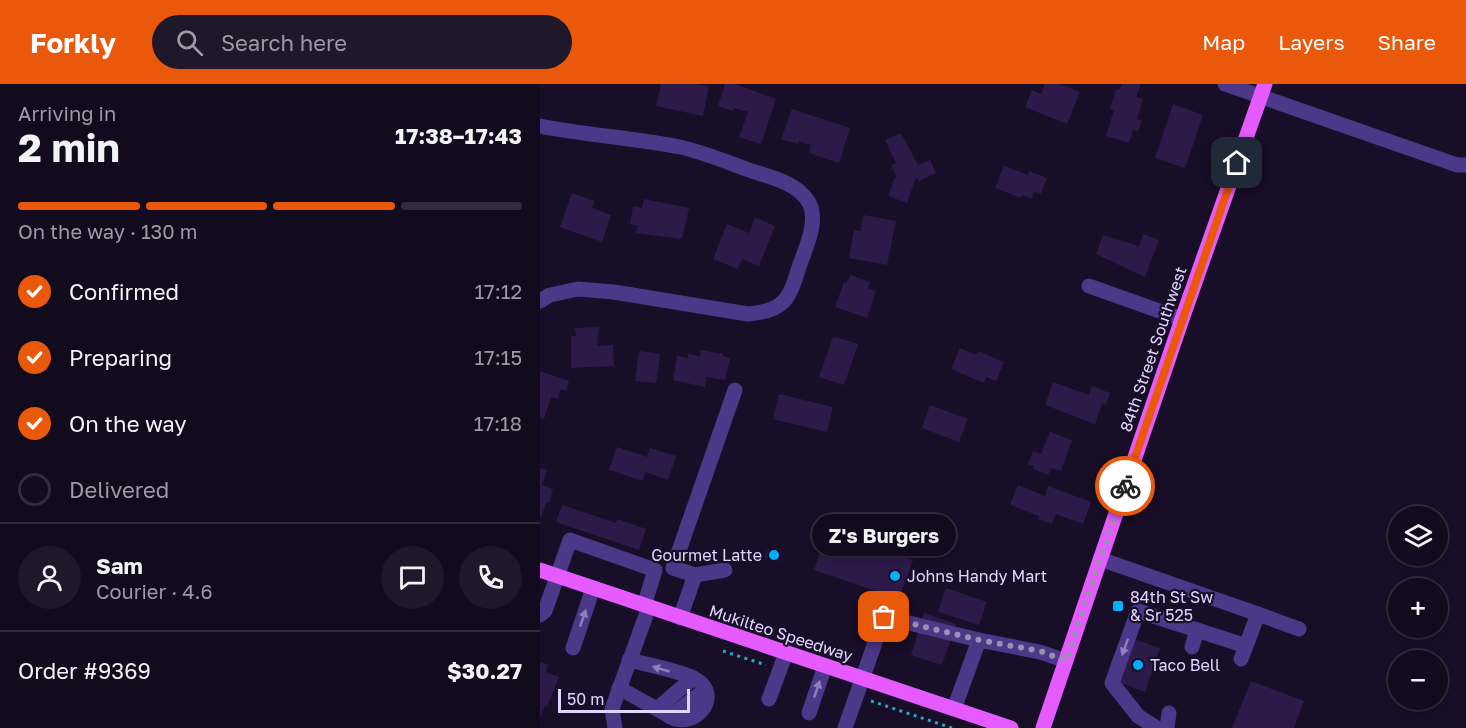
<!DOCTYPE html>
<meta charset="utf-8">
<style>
body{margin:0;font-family:"Golos Text",sans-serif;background:#1f182a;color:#f1f3f6;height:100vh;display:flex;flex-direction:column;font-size:22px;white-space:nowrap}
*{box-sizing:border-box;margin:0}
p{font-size:20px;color:#9c9aa4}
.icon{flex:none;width:33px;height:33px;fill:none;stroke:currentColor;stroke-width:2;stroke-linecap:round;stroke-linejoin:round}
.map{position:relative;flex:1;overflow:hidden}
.sheet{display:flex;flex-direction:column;background:#120a1d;width:540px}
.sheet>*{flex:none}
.buttons{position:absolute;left:848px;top:422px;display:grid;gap:12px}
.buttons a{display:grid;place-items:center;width:60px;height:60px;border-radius:50%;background:#120a1d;box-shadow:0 3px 9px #0003,0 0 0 2px #312b3b;font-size:30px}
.scale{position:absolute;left:18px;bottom:15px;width:132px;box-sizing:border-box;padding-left:6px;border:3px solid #e3d4ff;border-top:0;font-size:16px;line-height:21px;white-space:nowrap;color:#e3d4ff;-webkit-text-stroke:4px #180e27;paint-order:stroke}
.pin{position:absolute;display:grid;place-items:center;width:51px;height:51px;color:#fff;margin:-26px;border-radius:12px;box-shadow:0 3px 9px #0006}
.courier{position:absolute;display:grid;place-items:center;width:60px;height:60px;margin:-30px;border:4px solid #ea580c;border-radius:50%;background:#fff;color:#222;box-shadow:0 2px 8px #0007}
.bubble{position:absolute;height:42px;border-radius:21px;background:#120a1d;box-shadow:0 3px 9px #0003,0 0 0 2px #312b3b;font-size:20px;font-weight:700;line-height:42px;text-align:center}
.summary em{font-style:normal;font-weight:700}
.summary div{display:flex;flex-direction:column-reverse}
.summary{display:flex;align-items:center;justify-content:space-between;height:102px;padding:0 18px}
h1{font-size:39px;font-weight:700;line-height:45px}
.bar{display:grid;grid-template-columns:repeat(4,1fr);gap:9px 6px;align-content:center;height:72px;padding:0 18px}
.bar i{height:8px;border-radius:4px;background:#312b3b}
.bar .current{background:#ea580c}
.bar p{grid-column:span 4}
.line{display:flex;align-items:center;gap:15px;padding:0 18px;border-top:2px solid #312b3b}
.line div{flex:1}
.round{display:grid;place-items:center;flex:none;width:63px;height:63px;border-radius:32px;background:#1f182a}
ol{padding:0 18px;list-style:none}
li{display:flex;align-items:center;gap:18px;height:66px}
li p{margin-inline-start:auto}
li .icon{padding:6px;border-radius:50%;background:#ea580c;color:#fff;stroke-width:4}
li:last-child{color:#9c9aa4}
li i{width:33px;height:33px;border:3px solid #312b3b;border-radius:50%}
header{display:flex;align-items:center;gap:36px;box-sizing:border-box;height:84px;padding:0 30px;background:#ea580c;color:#fff}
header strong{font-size:28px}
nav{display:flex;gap:33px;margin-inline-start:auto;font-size:21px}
.search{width:420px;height:54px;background:#1f182a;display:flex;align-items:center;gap:15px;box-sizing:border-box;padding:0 21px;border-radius:33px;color:#9c9aa4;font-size:22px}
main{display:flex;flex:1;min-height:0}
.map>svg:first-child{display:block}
.building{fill:#2e1a49}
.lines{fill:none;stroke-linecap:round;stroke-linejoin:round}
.path{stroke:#2aa6bd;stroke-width:3;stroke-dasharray:3 4.5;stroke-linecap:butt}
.minor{stroke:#4c3788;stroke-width:15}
.major{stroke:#e65bff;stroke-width:15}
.oneway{fill:#907ebe}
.done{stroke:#9c8fb3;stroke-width:6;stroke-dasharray:0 10.8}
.route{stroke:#ea580c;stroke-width:8}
.poi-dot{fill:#00aeff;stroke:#180e27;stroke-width:2}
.labels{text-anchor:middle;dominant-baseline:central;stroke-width:4.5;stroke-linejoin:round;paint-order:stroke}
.street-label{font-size:16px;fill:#e3d4ff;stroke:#180e27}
.poi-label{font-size:16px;fill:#e3d4ff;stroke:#180e27;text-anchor:start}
</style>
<header>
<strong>Forkly</strong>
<div class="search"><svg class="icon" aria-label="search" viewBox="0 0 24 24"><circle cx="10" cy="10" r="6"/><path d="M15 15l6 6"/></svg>Search here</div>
<nav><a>Map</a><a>Layers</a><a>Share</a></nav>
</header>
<main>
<section class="sheet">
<div class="summary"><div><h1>2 min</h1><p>Arriving in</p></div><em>17:38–17:43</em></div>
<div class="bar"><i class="current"></i><i class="current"></i><i class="current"></i><i></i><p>On the way · 130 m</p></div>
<ol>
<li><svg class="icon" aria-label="check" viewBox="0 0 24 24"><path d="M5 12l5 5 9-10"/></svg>Confirmed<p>17:12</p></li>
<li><svg class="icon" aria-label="check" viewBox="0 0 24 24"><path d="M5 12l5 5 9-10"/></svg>Preparing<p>17:15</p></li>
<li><svg class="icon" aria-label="check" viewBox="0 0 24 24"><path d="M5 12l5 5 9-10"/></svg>On the way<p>17:18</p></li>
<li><i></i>Delivered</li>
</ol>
<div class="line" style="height:108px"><a class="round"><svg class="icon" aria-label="person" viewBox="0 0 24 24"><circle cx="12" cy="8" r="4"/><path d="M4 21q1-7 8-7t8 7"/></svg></a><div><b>Sam</b><p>Courier · 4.6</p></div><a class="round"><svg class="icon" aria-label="chat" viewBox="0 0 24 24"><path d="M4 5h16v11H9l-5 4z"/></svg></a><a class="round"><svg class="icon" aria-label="phone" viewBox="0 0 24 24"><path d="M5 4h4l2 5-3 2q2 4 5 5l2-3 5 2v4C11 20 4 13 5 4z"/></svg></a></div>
<div class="line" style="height:78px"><div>Order #9369</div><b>$30.27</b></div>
</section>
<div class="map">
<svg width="926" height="644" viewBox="0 0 926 644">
<rect width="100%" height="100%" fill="#180e27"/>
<g class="building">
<polygon points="121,0 156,0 169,2 163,32 116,22"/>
<polygon points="185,0 195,0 236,15 221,60 199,53 208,28 194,24 193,27 178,22"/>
<polygon points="505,0 520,0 540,8 527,40 485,23 492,6 501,10"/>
<polygon points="582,0 601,0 596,13 603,15 597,35 602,36 598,48 593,46 589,59 566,52 574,26 570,25 576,5 579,6"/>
<polygon points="633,20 663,31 645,84 615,74"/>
<polygon points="252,25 310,44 299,79 269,69 271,61 259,57 258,60 241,55"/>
<polygon points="361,49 378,81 390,76 396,89 379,97 376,93 367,119 348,112 355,93 357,94 351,81 356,79 345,56"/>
<polygon points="464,82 488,91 489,87 507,94 501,110 494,107 492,115 482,111 481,114 455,104"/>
<polygon points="32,109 55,117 52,124 71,131 62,158 20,143"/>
<polygon points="104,115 149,124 142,155 96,149 98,142 90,140 93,122 102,124"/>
<polygon points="323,131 356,137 347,181 309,174 314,146 321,147"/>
<polygon points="215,133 235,142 219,182 202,175 198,185 173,175 187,140 209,149"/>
<polygon points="603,150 619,156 605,193 556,170 563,151 599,162"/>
<polygon points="311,191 330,198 328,204 336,207 327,234 295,223 304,198 306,199"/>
<polygon points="59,243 57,262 73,261 74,282 31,284 31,252 36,252 35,244"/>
<polygon points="293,253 296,254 296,253 318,260 304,301 279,293"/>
<polygon points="420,264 436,271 438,267 464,278 456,297 446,293 444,299 411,285"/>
<polygon points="161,266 183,270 183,272 190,274 185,296 166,293 165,303 133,296 137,272 148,274 148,270 160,272"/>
<polygon points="99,267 120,270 116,299 95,297"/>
<polygon points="0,287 29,297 26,307 20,305 18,315 11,313 4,335 0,333"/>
<polygon points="513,298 549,311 552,302 570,309 566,321 562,319 555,340 505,321"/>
<polygon points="239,310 293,323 287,348 233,335"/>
<polygon points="390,321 428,335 419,358 382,344"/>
<polygon points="510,348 532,356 521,387 511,384 508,391 493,385 494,382 488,380 493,367 501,370"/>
<polygon points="77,363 107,373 110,364 136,372 128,396 105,388 103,397 69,386"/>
<polygon points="0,384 7,386 2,401 13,405 9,419 6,419 0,436"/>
<polygon points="478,401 505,412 508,402 551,418 543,440 516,430 512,440 498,435 499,432 470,421"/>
<polygon points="22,421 76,439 77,435 106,445 99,466 16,438"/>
<polygon points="287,447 373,476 359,515 274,486"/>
<polygon points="228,465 242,469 239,478 225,473"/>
<polygon points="406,504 447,518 439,541 398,528"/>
<polygon points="384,529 416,540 402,581 371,571"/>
<polygon points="591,554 620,564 605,608 576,597"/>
<polygon points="0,578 8,581 6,588 19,593 7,623 5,622 0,633"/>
<polygon points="711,597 764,617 754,644 692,644"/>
</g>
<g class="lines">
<g class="path">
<polyline points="183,567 226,581"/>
<polyline points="331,617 412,644"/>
</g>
<g class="minor">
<polyline points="685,0 917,81 926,81"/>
<path d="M0,42c46,9 94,12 140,21 23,5 47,15 69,23 20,7 47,12 59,31 12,19 -3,48 -9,66 -10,33 -15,44 -51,47l-134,-22 -36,-3 -28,6 -10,6"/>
<polyline points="549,202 642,235"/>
<polyline points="560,475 718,530 706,562"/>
<polyline points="155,491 185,486"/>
<polyline points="718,530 759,545"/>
<polyline points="0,531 5,527 30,456 115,486 104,522"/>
<polyline points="140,534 155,491 133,484 195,306"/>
<polyline points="652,563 657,546 706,562 701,575"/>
<polyline points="33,564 53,504"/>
<path d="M79,604l56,31c25,6 45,-24 22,-39 -11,-8 -52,-16 -68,-20"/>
<polyline points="229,615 246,569"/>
<polyline points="117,625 153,594"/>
<polyline points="414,625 439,556 500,568 526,577"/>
<polyline points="269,629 285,582"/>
<polyline points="130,633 165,606"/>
<polyline points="75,644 72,625 109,523"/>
<polyline points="305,644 344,533 439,556"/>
<polyline points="617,644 598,632 572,599 598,527 657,546"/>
<polyline points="627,644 629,629"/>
</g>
<g class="major">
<polyline points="0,486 471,644"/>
<polyline points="503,644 642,235 725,0"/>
</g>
</g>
<defs><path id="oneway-solid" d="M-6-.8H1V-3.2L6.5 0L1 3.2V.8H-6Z" transform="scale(1.5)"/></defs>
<g class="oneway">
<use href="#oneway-solid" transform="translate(43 534) rotate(-71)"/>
<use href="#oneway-solid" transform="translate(585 563) rotate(110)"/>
<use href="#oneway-solid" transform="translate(121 585) rotate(-164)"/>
<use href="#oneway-solid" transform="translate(277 605) rotate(-71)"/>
</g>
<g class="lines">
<polyline class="done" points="344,533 439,556 500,567 526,577 585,402"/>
<polyline class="route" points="585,402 697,79"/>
</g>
<g class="poi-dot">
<circle cx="234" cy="471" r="6"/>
<circle cx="355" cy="492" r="6"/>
<rect x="572" y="516" width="12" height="12" rx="3"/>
<circle cx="598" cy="581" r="6"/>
</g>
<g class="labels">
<g class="street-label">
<text transform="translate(613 265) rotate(-71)">84th Street Southwest</text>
<text transform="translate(241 549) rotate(18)">Mukilteo Speedway</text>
</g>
<g class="poi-label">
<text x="222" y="471" text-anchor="end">Gourmet Latte</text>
<text x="367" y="492">Johns Handy Mart</text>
<text x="590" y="513">84th St Sw<tspan x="590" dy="18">&amp; Sr 525</tspan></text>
<text x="610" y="581">Taco Bell</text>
</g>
</g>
</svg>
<div class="buttons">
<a><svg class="icon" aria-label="layers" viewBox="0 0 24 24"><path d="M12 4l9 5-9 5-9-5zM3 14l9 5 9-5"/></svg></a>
<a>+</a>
<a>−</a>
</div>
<div class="scale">50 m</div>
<div class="pin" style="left:344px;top:533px;background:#ea580c"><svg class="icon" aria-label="bag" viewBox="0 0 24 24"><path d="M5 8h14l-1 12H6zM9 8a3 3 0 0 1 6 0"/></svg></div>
<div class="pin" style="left:697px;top:79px;background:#1f2937"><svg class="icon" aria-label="home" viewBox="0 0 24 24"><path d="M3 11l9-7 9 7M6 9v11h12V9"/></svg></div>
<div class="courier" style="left:585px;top:402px"><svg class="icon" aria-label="bike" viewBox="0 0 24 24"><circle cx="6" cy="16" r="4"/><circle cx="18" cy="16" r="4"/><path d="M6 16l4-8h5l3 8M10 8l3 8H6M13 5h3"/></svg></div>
<div class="bubble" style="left:272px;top:430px;width:144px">Z's Burgers</div>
</div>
</main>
